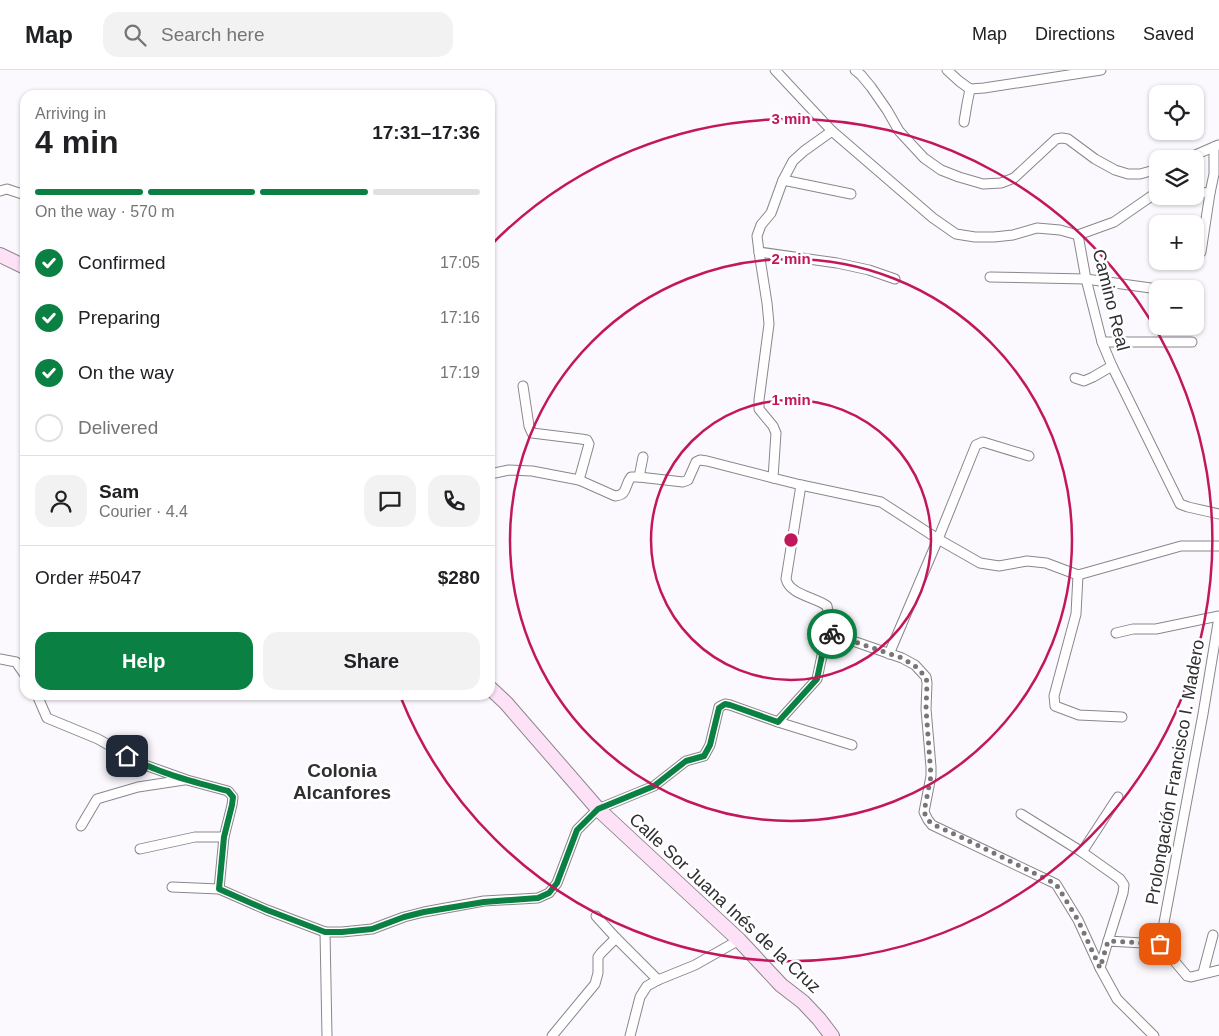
<!DOCTYPE html>
<meta charset="utf-8">
<style>
body{margin:0;font-family:Arial,sans-serif;background:#f2f2f2;color:#202124;height:100vh;display:flex;flex-direction:column;font-size:19px;white-space:nowrap}
*{box-sizing:border-box;margin:0}
p{font-size:16px;color:#757577}
.icon{flex:none;width:28px;height:28px;fill:none;stroke:currentColor;stroke-width:2;stroke-linecap:round;stroke-linejoin:round}
.map{position:relative;flex:1;overflow:hidden}
.side{position:absolute;left:20px;top:20px;width:475px;height:610px;display:flex;flex-direction:column;background:#fff;border-radius:15px;box-shadow:0 1px 4px #0004}
.side>*{flex:none}
.fabs{position:absolute;left:1149px;top:15px;display:grid;gap:10px}
.fabs a{display:grid;place-items:center;width:55px;height:55px;border-radius:10px;background:#fff;box-shadow:0 1px 4px #0004;font-size:25px}
.pin{position:absolute;display:grid;place-items:center;width:42px;height:42px;color:#fff;margin:-21px;border-radius:10px;box-shadow:0 2px 8px #0006}
.courier{position:absolute;display:grid;place-items:center;width:50px;height:50px;margin:-25px;border:4px solid #0b8043;border-radius:50%;background:#fff;color:#222;box-shadow:0 1px 6px #0007}
.overview em{font-style:normal;font-weight:800}
.overview div{display:flex;flex-direction:column-reverse}
.overview{display:flex;align-items:center;justify-content:space-between;height:85px;padding:0 15px}
h1{font-size:32px;font-weight:800;line-height:38px}
.bar{display:grid;grid-template-columns:repeat(4,1fr);gap:8px 5px;align-content:center;height:60px;padding:0 15px}
.bar i{height:6px;border-radius:4px;background:#e0e0e0}
.bar .current{background:#0b8043}
.bar p{grid-column:span 4}
.line{display:flex;align-items:center;gap:12px;padding:0 15px;border-top:1px solid #e0e0e0}
.line div{flex:1}
.round{display:grid;place-items:center;flex:none;width:52px;height:52px;border-radius:15px;background:#f2f2f2}
ol{padding:0 15px;list-style:none}
li{display:flex;align-items:center;gap:15px;height:55px}
li p{margin-inline-start:auto}
li .icon{padding:5px;border-radius:50%;background:#0b8043;color:#fff;stroke-width:4}
li:last-child{color:#757577}
li i{width:28px;height:28px;border:2px solid #e0e0e0;border-radius:50%}
.action{display:flex;gap:10px;margin-top:auto;padding:10px 15px}
.action a{flex:1;height:58px;border-radius:15px;background:#0b8043;color:#fff;font-size:20px;font-weight:800;line-height:58px;text-align:center}
.action a+a{background:#f2f2f2;color:#202124}
header{display:flex;align-items:center;gap:30px;box-sizing:border-box;height:70px;padding:0 25px;background:#fff;border-bottom:1px solid #e0e0e0}
header strong{font-size:24px}
nav{display:flex;gap:28px;margin-inline-start:auto;font-size:18px}
.search{width:350px;height:45px;background:#f2f2f2;display:flex;align-items:center;gap:12px;box-sizing:border-box;padding:0 18px;border-radius:15px;color:#757577;font-size:19px}
.map>svg:first-child{display:block}
.lines{fill:none;stroke-linecap:round;stroke-linejoin:round}
.street-casing{stroke:#8a878c;stroke-width:11}
.secondary-casing{stroke:#8a878c;stroke-width:16}
.street{stroke:#fff;stroke-width:9}
.secondary{stroke:#fde1f6;stroke-width:14}
.done{stroke:#777578;stroke-width:5;stroke-dasharray:0 9}
.route{stroke:#0b8043;stroke-width:6}
.ring{fill:none;stroke:#c2185b;stroke-width:2.5}
.labels{text-anchor:middle;dominant-baseline:central;stroke-width:5;stroke-linejoin:round;paint-order:stroke}
.street-label{font-size:18px;fill:#2f2e30;stroke:#fff}
.neighbourhood-label{font-size:19px;font-weight:bold;fill:#2f2e30;stroke:#fff}
.centre{fill:#c2185b;stroke:#fff;stroke-width:2.5}
.ring-label{font-size:15px;text-anchor:middle;font-weight:bold;fill:#c2185b;stroke:#fff;stroke-width:5;stroke-linejoin:round;paint-order:stroke}
</style>
<header>
<strong>Map</strong>
<div class="search"><svg class="icon" aria-label="search" viewBox="0 0 24 24"><circle cx="10" cy="10" r="6"/><path d="M15 15l6 6"/></svg>Search here</div>
<nav><a>Map</a><a>Directions</a><a>Saved</a></nav>
</header>
<div class="map">
<svg width="1219" height="966" viewBox="0 0 1219 966">
<rect width="100%" height="100%" fill="#fcf9fe"/>
<g class="lines">
<g class="street-casing">
<g id="street">
<polyline points="775,0 832,61 933,148 956,164 975,167 994,167 1013,165 1037,158 1060,160 1078,165"/>
<polyline points="855,0 861,5 871,17 887,40 899,61 924,88 941,100 959,107 983,114 1001,113 1014,108 1056,69 1062,68 1068,69 1095,89 1115,100 1128,104 1140,104 1158,99"/>
<polyline points="947,0 959,11 970,19 984,18 1101,0"/>
<polyline points="964,52 967,34 970,19"/>
<polyline points="832,61 804,81 793,91 783,110 771,143 761,155 757,166 759,182 767,233 769,254 759,330 759,339 773,356 776,363 773,408 801,415 881,432 938,469 980,493 999,496 1027,491 1046,493 1078,505 1181,476 1219,476"/>
<polyline points="1186,89 1218,75"/>
<polyline points="783,110 851,124"/>
<polyline points="0,121 7,119 25,125"/>
<polyline points="1195,122 1210,123"/>
<polyline points="1078,165 1086,209 1102,272 1112,296 1180,434 1188,437 1219,444"/>
<polyline points="1078,165 1114,152 1153,125 1158,124"/>
<polyline points="759,182 837,193 869,200 895,209"/>
<polyline points="1201,182 1210,123 1214,104 1214,77"/>
<polyline points="990,207 1086,209 1158,219"/>
<polyline points="1102,272 1192,272"/>
<polyline points="1075,308 1084,311 1093,307 1112,296"/>
<polyline points="523,316 529,356 532,363 581,369 587,370 589,374 579,410"/>
<path d="M490,404l19,-4 23,1 47,9 36,16c13,-1 9,-10 16,-19h8l44,5 5,-2 8,-18 4,-2 7,1 66,17"/>
<polyline points="639,407 643,387"/>
<polyline points="1078,505 1076,544 1054,626 1055,636 1079,645 1122,647"/>
<polyline points="827,562 902,588 915,595 926,607 927,613 926,639 931,697 931,706 924,742 928,750 932,755 1056,814 1078,850 1100,898"/>
<polyline points="1116,563 1133,559 1156,559 1219,546"/>
<polyline points="889,584 938,469 976,375 983,372 1029,386"/>
<polyline points="0,589 16,592 25,605"/>
<polyline points="37,625 47,648 98,669 142,694 187,710 228,721 233,727 232,735 224,767 219,819"/>
<path d="M778,652l39,-43 10,-47 2,-15 -2,-11c-12,-9 -37,-11 -41,-27l15,-94"/>
<polyline points="1021,744 1082,782 1120,809 1124,815 1123,823 1108,871"/>
<polyline points="81,756 97,729 138,717 184,710"/>
<polyline points="140,779 195,767 224,767"/>
<polyline points="1082,782 1118,727"/>
<polyline points="172,817 219,819 267,840 325,862"/>
<polyline points="616,868 658,910"/>
<polyline points="1160,874 1187,906 1191,907 1219,900"/>
<polyline points="1203,903 1213,865"/>
<polyline points="327,966 325,862 342,862 372,859 404,847 424,842 484,831 538,828 549,823 557,813 577,760 598,739 654,716 686,691 704,686 710,675 719,637 725,634 730,635 778,652 852,675"/>
<polyline points="552,966 595,914 598,903 598,887 601,883 616,868 596,846"/>
<polyline points="630,966 640,927 647,916 658,910 695,895 739,870"/>
<polyline points="1154,966 1117,929 1100,898 1108,871 1160,874 1203,644 1219,547"/>
</g>
</g>
<g class="secondary-casing">
<g id="secondary">
<polyline points="0,185 25,197"/>
<polyline points="490,618 506,633 598,739 739,870 781,915 803,932 819,949 832,966"/>
</g>
</g>
<use href="#street" class="street"/>
<use href="#secondary" class="secondary"/>
</g>
<g class="lines">
<polyline class="done" points="832,564 902,588 915,596 926,607 927,613 926,639 931,706 924,742 928,750 932,754 967,770 1056,814 1078,850 1100,898 1108,871 1160,874"/>
<path class="route" d="M127,686c31,17 67,26 101,35l5,6 -1,8 -8,32 -5,52 48,21 58,22h17l30,-3 32,-12 20,-5 60,-10 54,-4 11,-5 8,-10 20,-53 21,-21 56,-23 32,-25 18,-5 6,-11 9,-37 6,-4 5,1 48,17 39,-43 10,-47 5,2"/>
</g>
<g class="ring">
<circle cx="791" cy="470" r="140"/>
<circle cx="791" cy="470" r="281"/>
<path d="M491 175A421 421 0 1 1 401 628"/>
</g>
<g class="labels">
<g class="street-label">
<text transform="translate(1111 230) rotate(76)">Camino Real</text>
<text transform="translate(1175 702) rotate(-80)">Prolongación Francisco I. Madero</text>
<text transform="translate(725 833) rotate(43)">Calle Sor Juana Inés de la Cruz</text>
</g>
<g class="neighbourhood-label">
<text x="342" y="700">Colonia<tspan x="342" dy="22">Alcanfores</tspan></text>
</g>
</g>
<circle cx="791" cy="470" r="8" class="centre"/>
<g class="ring-label">
<text x="791" y="54">3 min</text>
<text x="791" y="194">2 min</text>
<text x="791" y="335">1 min</text>
</g>
</svg>
<div class="fabs">
<a><svg class="icon" aria-label="locate" viewBox="0 0 24 24"><circle cx="12" cy="12" r="6"/><path d="M12 2v4M12 18v4M2 12h4M18 12h4"/></svg></a>
<a><svg class="icon" aria-label="layers" viewBox="0 0 24 24"><path d="M12 4l9 5-9 5-9-5zM3 14l9 5 9-5"/></svg></a>
<a>+</a>
<a>−</a>
</div>
<div class="pin" style="left:1160px;top:874px;background:#ea580c"><svg class="icon" aria-label="bag" viewBox="0 0 24 24"><path d="M5 8h14l-1 12H6zM9 8a3 3 0 0 1 6 0"/></svg></div>
<div class="pin" style="left:127px;top:686px;background:#1f2937"><svg class="icon" aria-label="home" viewBox="0 0 24 24"><path d="M3 11l9-7 9 7M6 9v11h12V9"/></svg></div>
<div class="courier" style="left:832px;top:564px"><svg class="icon" aria-label="bike" viewBox="0 0 24 24"><circle cx="6" cy="16" r="4"/><circle cx="18" cy="16" r="4"/><path d="M6 16l4-8h5l3 8M10 8l3 8H6M13 5h3"/></svg></div>
<section class="side">
<div class="overview"><div><h1>4 min</h1><p>Arriving in</p></div><em>17:31–17:36</em></div>
<div class="bar"><i class="current"></i><i class="current"></i><i class="current"></i><i></i><p>On the way · 570 m</p></div>
<ol>
<li><svg class="icon" aria-label="check" viewBox="0 0 24 24"><path d="M5 12l5 5 9-10"/></svg>Confirmed<p>17:05</p></li>
<li><svg class="icon" aria-label="check" viewBox="0 0 24 24"><path d="M5 12l5 5 9-10"/></svg>Preparing<p>17:16</p></li>
<li><svg class="icon" aria-label="check" viewBox="0 0 24 24"><path d="M5 12l5 5 9-10"/></svg>On the way<p>17:19</p></li>
<li><i></i>Delivered</li>
</ol>
<div class="line" style="height:90px"><a class="round"><svg class="icon" aria-label="person" viewBox="0 0 24 24"><circle cx="12" cy="8" r="4"/><path d="M4 21q1-7 8-7t8 7"/></svg></a><div><b>Sam</b><p>Courier · 4.4</p></div><a class="round"><svg class="icon" aria-label="chat" viewBox="0 0 24 24"><path d="M4 5h16v11H9l-5 4z"/></svg></a><a class="round"><svg class="icon" aria-label="phone" viewBox="0 0 24 24"><path d="M5 4h4l2 5-3 2q2 4 5 5l2-3 5 2v4C11 20 4 13 5 4z"/></svg></a></div>
<div class="line" style="height:65px"><div>Order #5047</div><b>$280</b></div>
<div class="action"><a>Help</a><a>Share</a></div>
</section>
</div>
